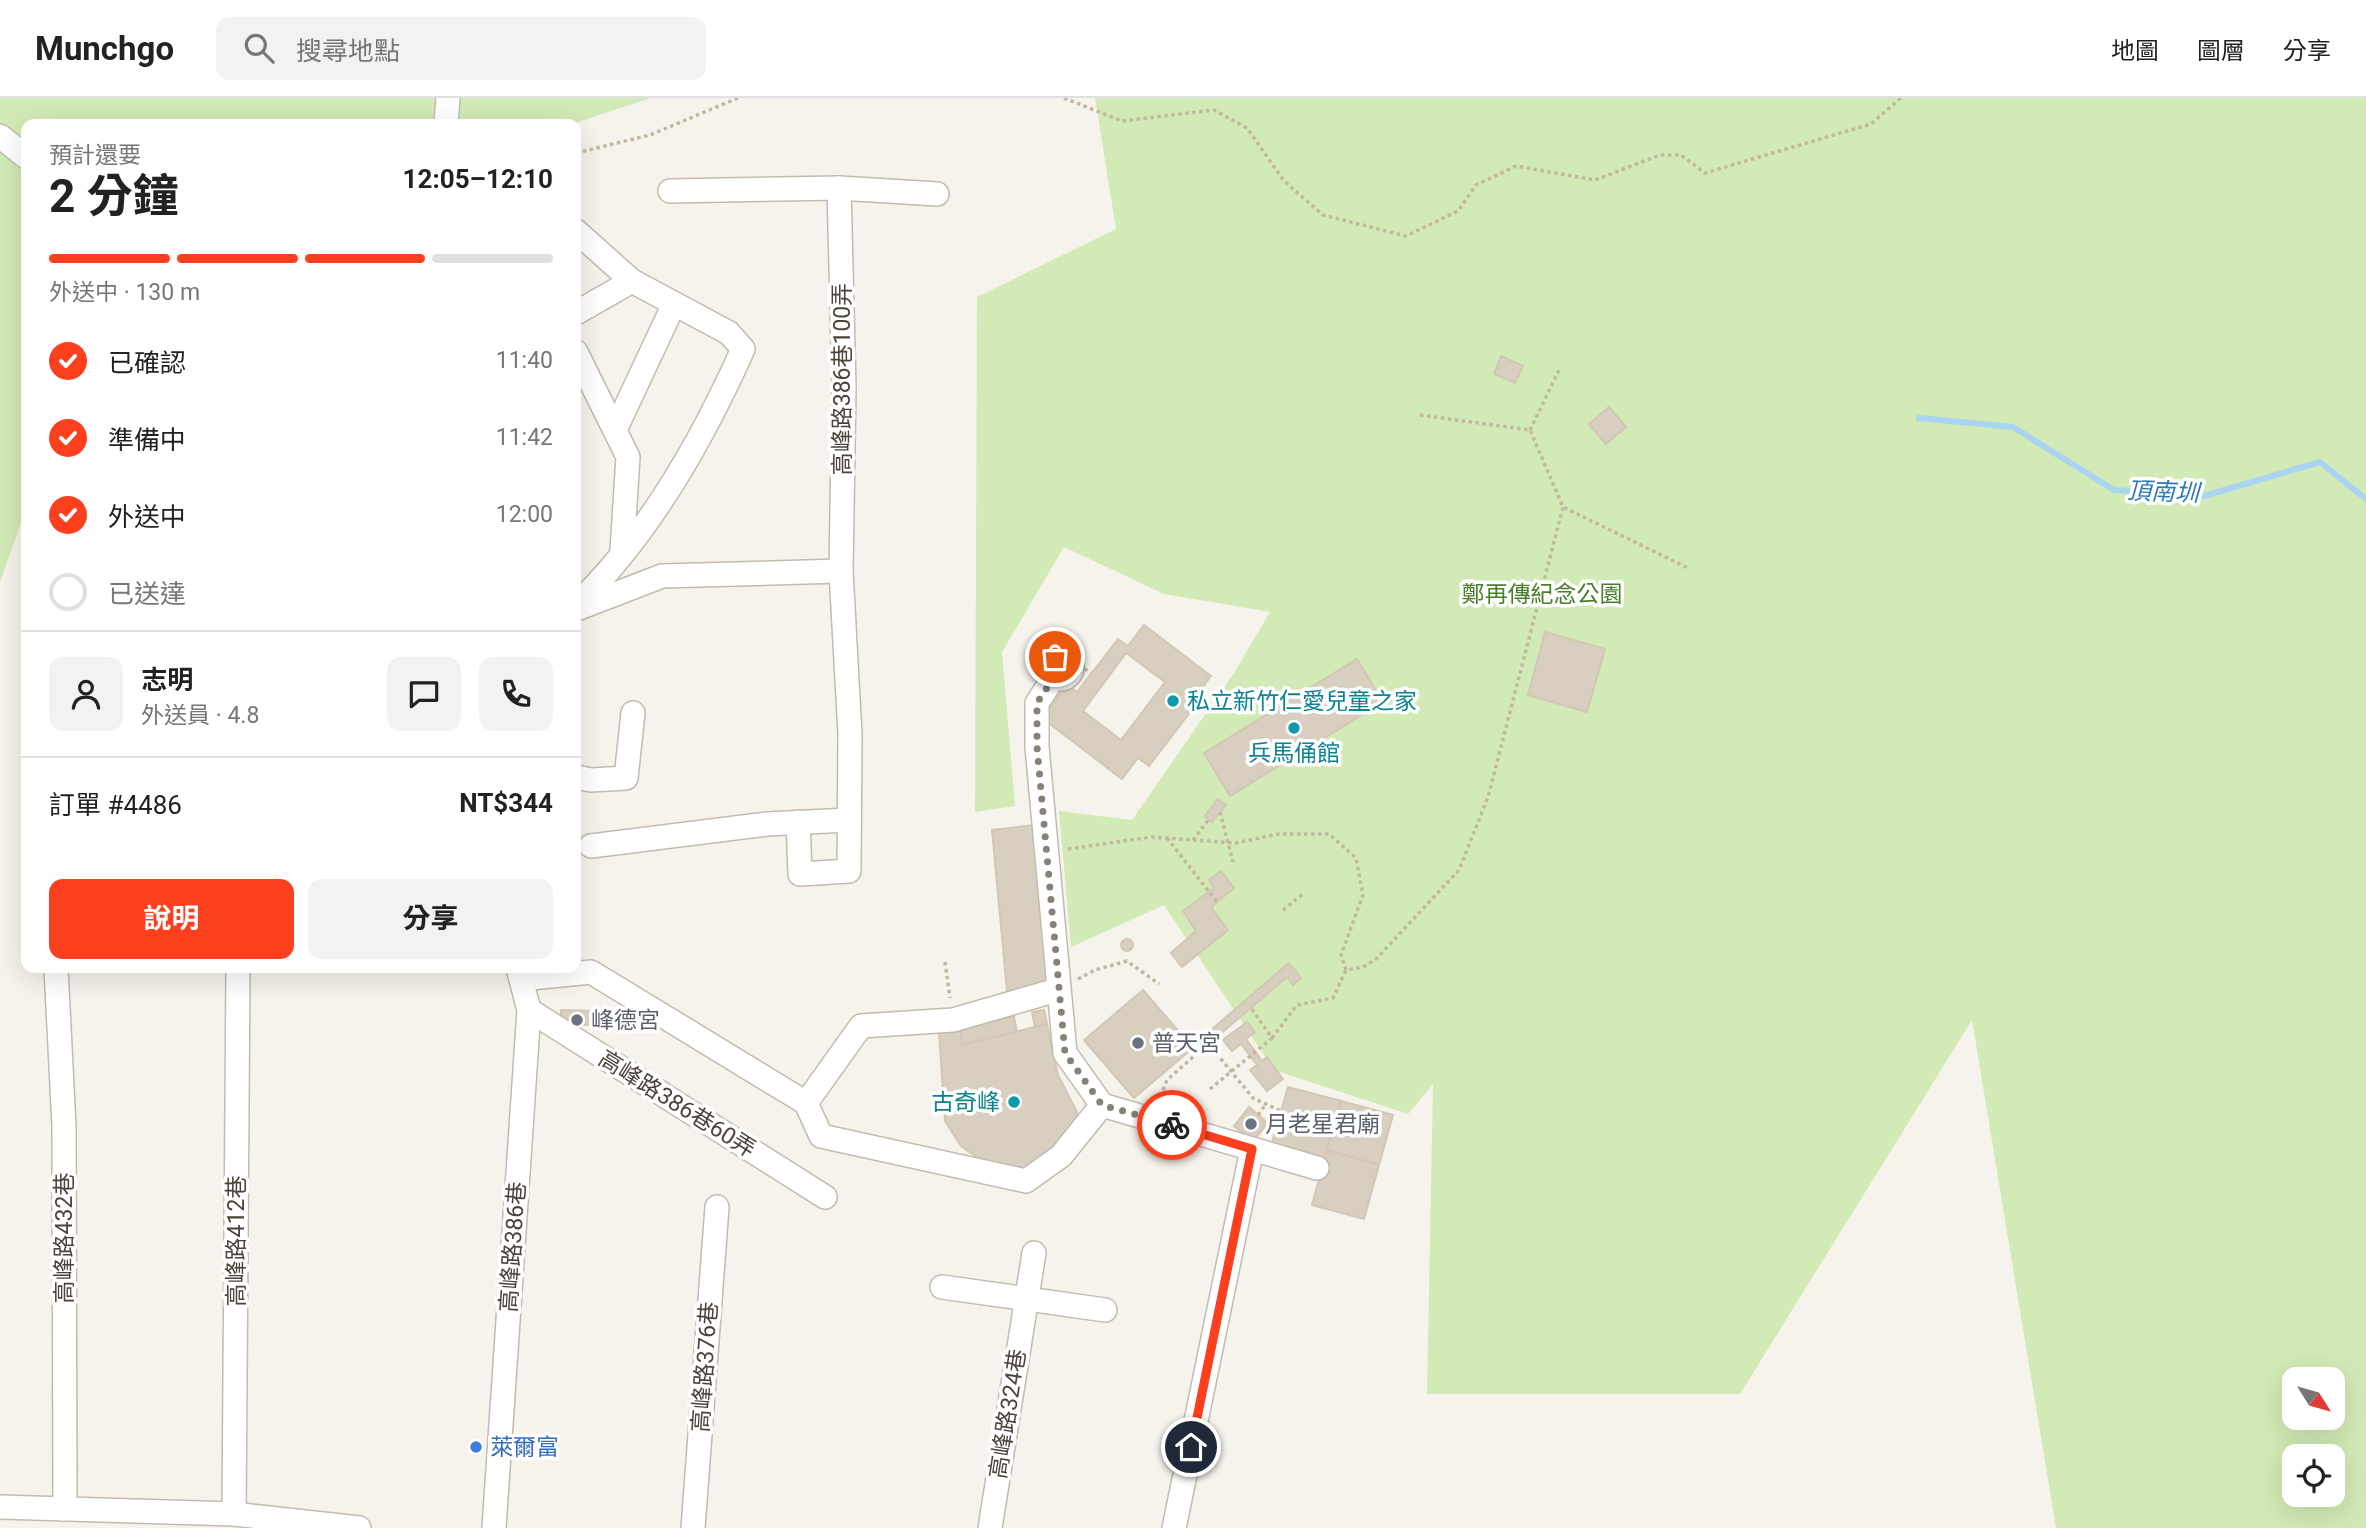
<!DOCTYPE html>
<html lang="zh-TW">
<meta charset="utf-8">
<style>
body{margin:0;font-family:Roboto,"Noto Sans TC",sans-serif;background:#f2f2f2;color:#222;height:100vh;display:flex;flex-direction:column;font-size:26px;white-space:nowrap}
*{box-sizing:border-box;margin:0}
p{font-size:23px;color:#767676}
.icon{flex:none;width:38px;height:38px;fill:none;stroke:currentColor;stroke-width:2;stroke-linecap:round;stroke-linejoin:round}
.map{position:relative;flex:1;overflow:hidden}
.drawer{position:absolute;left:21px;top:21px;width:560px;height:854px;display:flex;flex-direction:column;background:#fff;border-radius:14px;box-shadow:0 7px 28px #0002}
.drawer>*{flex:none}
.needle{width:46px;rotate:127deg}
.controls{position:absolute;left:2282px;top:1269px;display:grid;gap:14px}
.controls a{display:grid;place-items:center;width:63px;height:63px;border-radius:14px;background:#fff;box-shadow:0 7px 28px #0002;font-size:35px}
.pin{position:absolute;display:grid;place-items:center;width:60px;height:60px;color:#fff;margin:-30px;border:4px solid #fff;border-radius:50%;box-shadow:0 2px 7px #0007}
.courier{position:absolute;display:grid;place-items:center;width:70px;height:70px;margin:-35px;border:5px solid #fc3f1d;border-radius:50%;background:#fff;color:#222;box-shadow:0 2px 9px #0007}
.headline em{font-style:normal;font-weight:700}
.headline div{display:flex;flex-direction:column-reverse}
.headline{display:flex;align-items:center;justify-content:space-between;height:119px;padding:0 28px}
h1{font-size:46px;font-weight:700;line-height:52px}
.bar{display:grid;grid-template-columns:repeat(4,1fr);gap:10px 7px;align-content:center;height:84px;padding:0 28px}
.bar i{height:9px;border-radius:5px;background:#e0e0e0}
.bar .selected{background:#fc3f1d}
.bar p{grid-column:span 4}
.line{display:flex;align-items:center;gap:18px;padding:0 28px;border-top:2px solid #e0e0e0}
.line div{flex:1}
.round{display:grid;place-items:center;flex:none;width:74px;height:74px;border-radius:14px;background:#f2f2f2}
ol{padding:0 28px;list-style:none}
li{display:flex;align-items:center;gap:21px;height:77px}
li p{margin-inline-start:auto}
li .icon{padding:7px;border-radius:50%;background:#fc3f1d;color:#fff;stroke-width:4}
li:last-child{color:#767676}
li i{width:38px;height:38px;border:4px solid #e0e0e0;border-radius:50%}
.cta{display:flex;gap:14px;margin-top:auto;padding:14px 28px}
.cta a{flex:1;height:80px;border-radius:14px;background:#fc3f1d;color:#fff;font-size:28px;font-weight:700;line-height:80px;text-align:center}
.cta a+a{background:#f2f2f2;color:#222}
header{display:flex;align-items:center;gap:42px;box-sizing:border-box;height:98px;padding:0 35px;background:#fff;border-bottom:2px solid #e0e0e0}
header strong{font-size:33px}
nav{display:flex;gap:38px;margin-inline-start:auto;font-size:24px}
.search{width:490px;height:63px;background:#f2f2f2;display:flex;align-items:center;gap:18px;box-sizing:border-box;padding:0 24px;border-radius:14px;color:#767676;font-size:26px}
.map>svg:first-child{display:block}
.green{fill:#d2eab5;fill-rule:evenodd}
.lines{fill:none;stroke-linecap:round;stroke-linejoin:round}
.stream{stroke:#a9d4f2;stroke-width:6}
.building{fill:#d8cfc1;stroke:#d3c7b4;stroke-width:2;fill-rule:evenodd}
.minor-casing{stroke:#c2bbae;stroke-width:26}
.path{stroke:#c4b79f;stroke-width:3.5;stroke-dasharray:3.5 3.5;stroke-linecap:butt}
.minor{stroke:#fff;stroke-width:23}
.done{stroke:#878178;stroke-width:7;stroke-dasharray:0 12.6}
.route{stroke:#fc3f1d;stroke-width:9}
.culture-dot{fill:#0f9aa8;stroke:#fff;stroke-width:2.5}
.worship-dot{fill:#6b7280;stroke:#fff;stroke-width:2.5}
.shop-dot{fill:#3f7fe0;stroke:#fff;stroke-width:2.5}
.labels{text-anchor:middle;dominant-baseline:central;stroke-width:7;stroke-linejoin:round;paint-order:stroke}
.street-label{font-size:23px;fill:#4b4439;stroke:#fff}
.park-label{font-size:23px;fill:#4a7f2a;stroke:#fff}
.culture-label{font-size:23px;fill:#0d838f;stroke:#fff;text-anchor:start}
.worship-label{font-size:23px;fill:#5b616d;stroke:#fff;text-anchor:start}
.shop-label{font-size:23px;fill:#366cbe;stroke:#fff;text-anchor:start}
.water-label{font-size:24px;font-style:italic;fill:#2e7ab2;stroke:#fff}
</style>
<header>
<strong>Munchgo</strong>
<div class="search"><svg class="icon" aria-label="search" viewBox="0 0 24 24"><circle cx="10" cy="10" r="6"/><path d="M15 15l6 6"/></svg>搜尋地點</div>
<nav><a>地圖</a><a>圖層</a><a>分享</a></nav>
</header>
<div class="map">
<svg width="2366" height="1430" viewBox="0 0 2366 1430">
<rect width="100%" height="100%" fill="#f6f3ec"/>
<g class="green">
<polygon points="0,0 651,0 572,26 26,26 26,411 0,484"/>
<path d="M1095,0h1271v1430h-310l-84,-508 -232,374h-313l6,-310 -25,30 -134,-44 -110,-165 -93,42 -12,-136 73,9 102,-147 36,-61 -106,-18 -100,-47 -62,105 13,154 -40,6 2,-515 139,-68zM2294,1281h39v39h-39zM2294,1358h39v38h-39z"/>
</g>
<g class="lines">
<polyline class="stream" points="1919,320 2013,329 2114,392 2204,398 2320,364 2366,401"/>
</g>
<g class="building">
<polygon points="1501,258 1523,268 1515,285 1494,276"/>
<polygon points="1609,309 1626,329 1606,346 1589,326"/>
<path d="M1144,527l67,51 -18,24 4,3 -48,63 -11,-8 -16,21 -80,-61 25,-34 10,8 41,-53 10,7zM1126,555l39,29 -44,58 -38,-29z"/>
<polygon points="1545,534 1605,551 1587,614 1528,597"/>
<polygon points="1357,561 1383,604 1230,698 1204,655"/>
<polygon points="1218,701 1226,707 1212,724 1205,718"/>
<polygon points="1034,727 1049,889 1007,893 992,732"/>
<polygon points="1221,773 1234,790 1211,809 1228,832 1182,869 1171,855 1196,833 1183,813 1214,790 1209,782"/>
<circle cx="1127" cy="847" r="6"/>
<polygon points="1289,865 1301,880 1293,887 1287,879 1218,938 1212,931"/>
<polygon points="1143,892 1193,950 1134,1000 1084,942"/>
<polygon points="561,912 594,913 593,927 561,926"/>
<polygon points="1044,912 1047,926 1035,929 1032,914"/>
<polygon points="1014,918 1017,934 962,947 961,932"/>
<polygon points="1247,924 1255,934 1246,941 1262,963 1267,959 1283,981 1267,993 1250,972 1257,967 1241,946 1232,953 1223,942"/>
<polygon points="1047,926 1058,977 1077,1014 1072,1033 1036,1070 1014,1074 975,1058 961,1048 945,1023 939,934 961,932 962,947"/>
<polygon points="1288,989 1341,1003 1323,1066 1270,1051"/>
<polygon points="1341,1003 1393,1017 1379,1067 1327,1052"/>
<polygon points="1249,1009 1268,1025 1253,1043 1234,1028"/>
<polygon points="1327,1052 1379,1067 1364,1121 1312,1107"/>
</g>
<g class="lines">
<g class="minor-casing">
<g id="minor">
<polyline points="446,26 448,0"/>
<polyline points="0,38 26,59"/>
<polyline points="670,93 839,90 937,96"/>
<path d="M576,133l56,50 97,52 14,16c-41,92 -94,186 -167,256"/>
<polyline points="576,215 632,183"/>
<polyline points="576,254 628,359 622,453"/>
<polyline points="615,332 674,206"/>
<polyline points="579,510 662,478 841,473"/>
<circle cx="1060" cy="569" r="12"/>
<polyline points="1054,579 1037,605 1037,649 1065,955 1102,1007 1317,1070"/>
<polyline points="576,679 591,682 626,680 633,615"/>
<polyline points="798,724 800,776 849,773 850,636 841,473 844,289 839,90"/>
<polyline points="591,748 767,726 848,722"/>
<polyline points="56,870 64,1028 65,1411"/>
<polyline points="521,881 591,874 806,1005 861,928 953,922 1057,892"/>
<polyline points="529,912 825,1099"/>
<polyline points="806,1005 821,1038 1026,1083 1061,1058 1102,1007"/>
<polyline points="942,1189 1105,1212"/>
<polyline points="0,1409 234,1416 359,1430"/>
<polyline points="234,1416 238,870"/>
<polyline points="494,1430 529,912 518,870"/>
<polyline points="693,1430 717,1109"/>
<polyline points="990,1430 1034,1155"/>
<polyline points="1174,1430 1252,1051"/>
</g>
</g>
<g class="path">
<polyline points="1064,0 1122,23 1214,12 1247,30 1284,83 1323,117 1406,138 1458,113 1476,87 1516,68 1595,82 1660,57 1681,57 1705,75 1871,26 1901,0"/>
<polyline points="576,55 650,37 738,0"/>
<polyline points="1420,317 1530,332 1563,409 1690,471"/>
<polyline points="1530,332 1560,270"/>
<polyline points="1067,559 1091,575"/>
<polyline points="1220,714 1233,764"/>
<polyline points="1167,740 1217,804"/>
<polyline points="1193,742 1209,721"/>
<polyline points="1068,751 1152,739 1236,745 1278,736 1329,736 1356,760 1363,797 1341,857 1346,872 1363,869 1376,861 1459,772 1488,699 1563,409"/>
<polyline points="1283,812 1304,795"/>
<polyline points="945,864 950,900"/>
<polyline points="1078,881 1095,872 1127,863 1159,886"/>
<polyline points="1203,939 1253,1000 1281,1013"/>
<polyline points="1272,940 1297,907 1333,900 1346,872"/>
<polyline points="1210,991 1272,940 1251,910"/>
<polyline points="1163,992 1167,982 1209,945"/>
<polyline points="1258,1017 1266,1006"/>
</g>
<use href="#minor" class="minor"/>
</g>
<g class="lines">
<polyline class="done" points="1055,559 1048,569 1054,579 1037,605 1037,649 1065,955 1102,1007 1172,1027"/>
<polyline class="route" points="1172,1027 1252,1051 1191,1349"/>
</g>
<g class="culture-dot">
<circle cx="1173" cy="603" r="7"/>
<circle cx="1294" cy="630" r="7"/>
<circle cx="1014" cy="1004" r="7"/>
</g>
<g class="worship-dot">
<circle cx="577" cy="922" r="7"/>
<circle cx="1138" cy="945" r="7"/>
<circle cx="1251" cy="1026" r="7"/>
</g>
<circle class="shop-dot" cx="476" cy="1349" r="7"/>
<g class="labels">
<g class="street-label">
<text transform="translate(842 281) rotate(-90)">高峰路386巷100弄</text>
<text transform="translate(677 1006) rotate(32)">高峰路386巷60弄</text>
<text transform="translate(64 1140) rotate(-90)">高峰路432巷</text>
<text transform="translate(236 1143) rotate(-90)">高峰路412巷</text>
<text transform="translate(513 1149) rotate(-86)">高峰路386巷</text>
<text transform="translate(705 1269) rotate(-86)">高峰路376巷</text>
<text transform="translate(1008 1316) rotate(-81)">高峰路324巷</text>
</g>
<g class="park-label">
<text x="1542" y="496">鄭再傳紀念公園</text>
</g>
<g class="culture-label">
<text x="1187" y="603">私立新竹仁愛兒童之家</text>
<text x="1294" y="655" text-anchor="middle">兵馬俑館</text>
<text x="1000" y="1004" text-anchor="end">古奇峰</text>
</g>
<g class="worship-label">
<text x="591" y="922">峰德宮</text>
<text x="1152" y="945">普天宮</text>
<text x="1265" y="1026">月老星君廟</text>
</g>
<g class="shop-label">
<text x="490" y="1349">萊爾富</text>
</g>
<g class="water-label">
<text transform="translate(2163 394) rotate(2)">頂南圳</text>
</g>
</g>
</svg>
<div class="controls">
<a><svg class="needle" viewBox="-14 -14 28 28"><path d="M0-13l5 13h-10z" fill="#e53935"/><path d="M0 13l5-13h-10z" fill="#767676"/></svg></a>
<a><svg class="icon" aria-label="locate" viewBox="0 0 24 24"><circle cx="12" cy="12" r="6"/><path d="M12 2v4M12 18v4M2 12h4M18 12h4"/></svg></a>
</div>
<div class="pin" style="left:1055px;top:559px;background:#ea580c"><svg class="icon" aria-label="bag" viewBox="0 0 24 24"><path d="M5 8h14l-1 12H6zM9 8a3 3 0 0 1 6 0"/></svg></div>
<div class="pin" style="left:1191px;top:1349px;background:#1f2937"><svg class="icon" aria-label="home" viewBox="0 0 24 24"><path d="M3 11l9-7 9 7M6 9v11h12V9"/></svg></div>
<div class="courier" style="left:1172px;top:1027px"><svg class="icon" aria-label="bike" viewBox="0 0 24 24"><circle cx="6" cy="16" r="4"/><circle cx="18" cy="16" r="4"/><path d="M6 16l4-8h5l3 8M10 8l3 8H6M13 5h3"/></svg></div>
<section class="drawer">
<div class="headline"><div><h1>2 分鐘</h1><p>預計還要</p></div><em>12:05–12:10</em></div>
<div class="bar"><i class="selected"></i><i class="selected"></i><i class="selected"></i><i></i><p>外送中 · 130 m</p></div>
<ol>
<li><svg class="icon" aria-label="check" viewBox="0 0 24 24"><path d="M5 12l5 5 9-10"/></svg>已確認<p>11:40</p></li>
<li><svg class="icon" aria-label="check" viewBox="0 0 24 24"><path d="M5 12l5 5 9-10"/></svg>準備中<p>11:42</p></li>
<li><svg class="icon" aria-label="check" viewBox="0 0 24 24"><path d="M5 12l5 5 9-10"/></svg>外送中<p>12:00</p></li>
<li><i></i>已送達</li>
</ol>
<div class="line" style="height:126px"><a class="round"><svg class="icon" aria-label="person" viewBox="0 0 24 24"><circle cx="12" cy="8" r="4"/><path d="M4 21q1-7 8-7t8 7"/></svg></a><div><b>志明</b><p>外送員 · 4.8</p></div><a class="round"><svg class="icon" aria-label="chat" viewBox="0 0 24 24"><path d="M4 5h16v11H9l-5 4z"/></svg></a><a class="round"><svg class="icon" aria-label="phone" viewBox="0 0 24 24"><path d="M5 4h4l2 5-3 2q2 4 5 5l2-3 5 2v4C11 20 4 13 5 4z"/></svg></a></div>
<div class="line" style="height:91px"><div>訂單 #4486</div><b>NT$344</b></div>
<div class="cta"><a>說明</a><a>分享</a></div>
</section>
</div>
